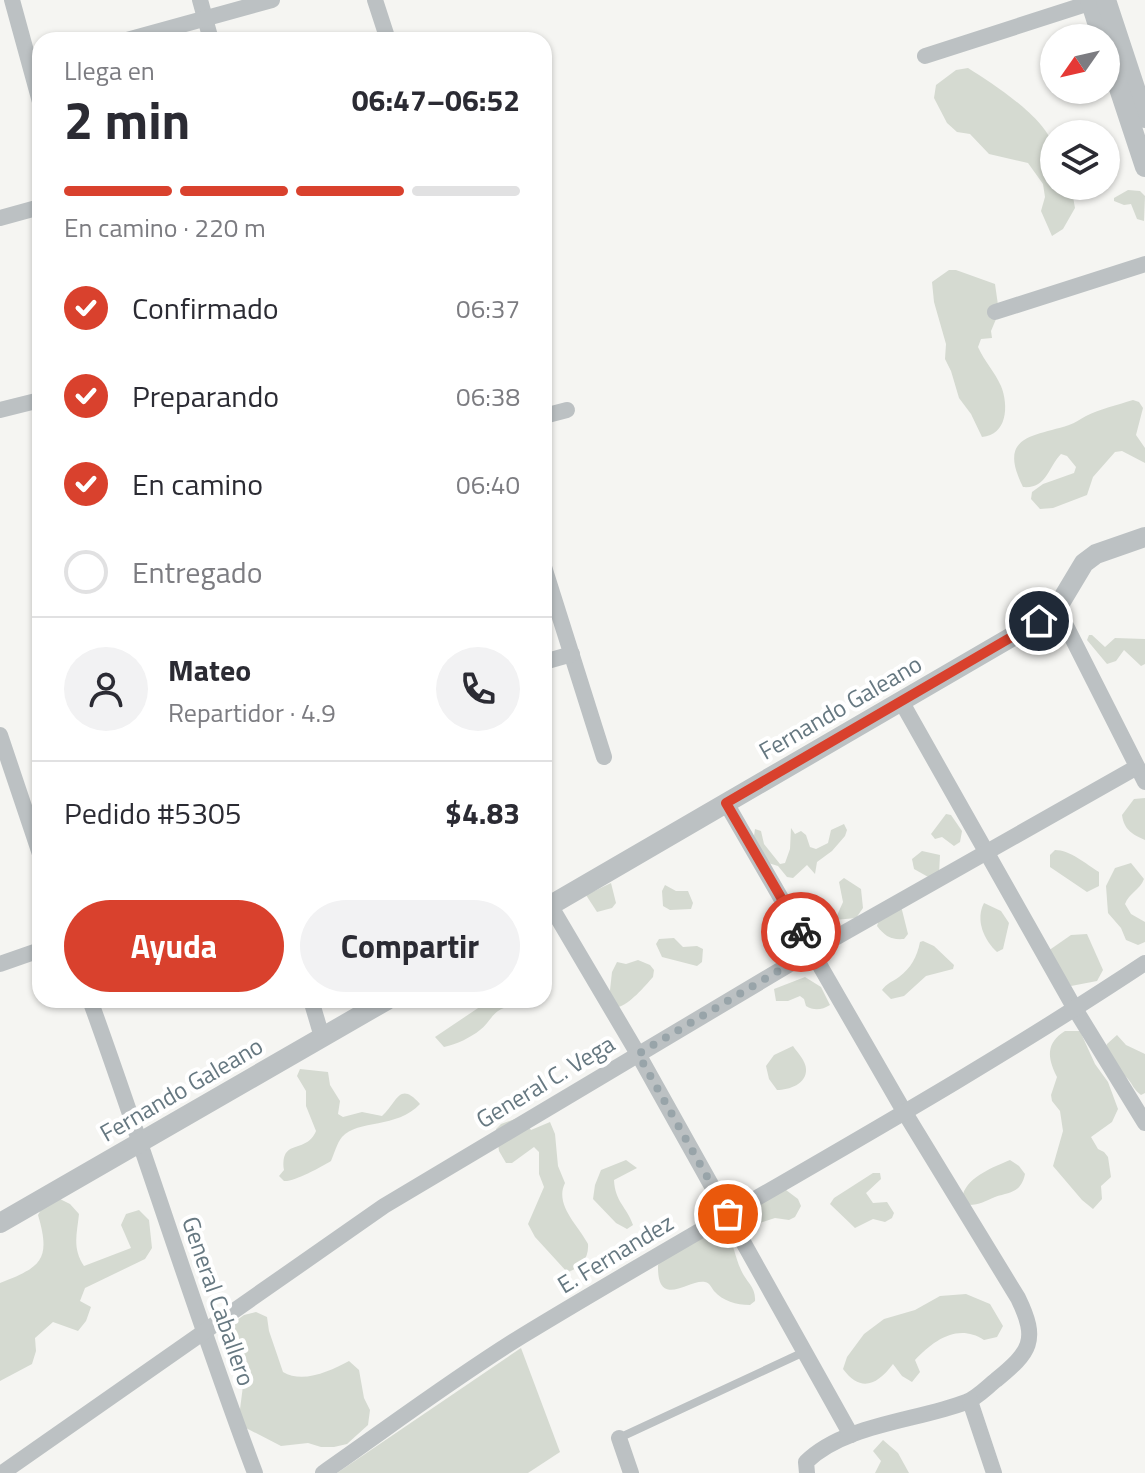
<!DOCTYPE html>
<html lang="es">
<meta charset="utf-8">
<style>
body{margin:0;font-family:"Titillium Web",sans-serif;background:#f2f2f3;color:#2b2b33;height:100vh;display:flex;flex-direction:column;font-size:30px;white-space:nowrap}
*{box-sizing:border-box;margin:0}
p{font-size:26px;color:#7c7c81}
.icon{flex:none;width:44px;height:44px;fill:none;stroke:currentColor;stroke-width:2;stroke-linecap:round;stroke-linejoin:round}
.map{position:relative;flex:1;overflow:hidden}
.side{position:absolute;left:32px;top:32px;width:520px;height:976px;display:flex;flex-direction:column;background:#fff;border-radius:24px;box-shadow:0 2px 6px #0004}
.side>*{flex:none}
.needle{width:52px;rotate:236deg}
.buttons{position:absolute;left:1040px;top:24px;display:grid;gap:16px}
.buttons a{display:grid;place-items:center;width:80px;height:80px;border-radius:50%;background:#fff;box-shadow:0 2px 6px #0004;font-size:40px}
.pin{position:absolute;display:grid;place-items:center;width:68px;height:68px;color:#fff;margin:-34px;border:4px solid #fff;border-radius:50%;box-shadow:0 2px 8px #0007}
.courier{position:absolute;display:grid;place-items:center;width:80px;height:80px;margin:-40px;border:6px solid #d9412d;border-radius:50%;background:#fff;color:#222;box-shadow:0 2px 10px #0007}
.overview em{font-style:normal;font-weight:700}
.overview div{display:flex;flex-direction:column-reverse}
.overview{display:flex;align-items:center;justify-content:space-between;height:136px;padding:0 32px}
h1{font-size:52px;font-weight:700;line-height:60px}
.bar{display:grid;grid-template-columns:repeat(4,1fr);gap:12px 8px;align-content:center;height:96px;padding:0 32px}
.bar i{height:10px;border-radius:6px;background:#e1e1e2}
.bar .on{background:#d9412d}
.bar p{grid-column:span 4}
.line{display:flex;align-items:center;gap:20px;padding:0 32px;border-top:2px solid #e1e1e2}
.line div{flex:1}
.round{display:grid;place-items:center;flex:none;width:84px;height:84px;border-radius:42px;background:#f2f2f3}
ol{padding:0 32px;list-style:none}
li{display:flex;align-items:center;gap:24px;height:88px}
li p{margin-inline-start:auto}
li .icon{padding:8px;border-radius:50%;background:#d9412d;color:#fff;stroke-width:4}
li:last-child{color:#7c7c81}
li i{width:44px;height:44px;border:4px solid #e1e1e2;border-radius:50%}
.primary-button{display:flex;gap:16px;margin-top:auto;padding:16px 32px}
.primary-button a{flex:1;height:92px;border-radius:48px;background:#d9412d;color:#fff;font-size:32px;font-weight:700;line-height:92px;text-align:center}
.primary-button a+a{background:#f2f2f3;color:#2b2b33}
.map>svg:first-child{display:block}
.green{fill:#d5dad1}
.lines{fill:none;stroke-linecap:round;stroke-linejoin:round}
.service{stroke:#bcc1c3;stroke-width:8}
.minor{stroke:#bcc1c3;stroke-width:16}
.tertiary{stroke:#bcc1c3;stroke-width:20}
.done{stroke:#98a4a9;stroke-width:8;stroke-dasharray:0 14.4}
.route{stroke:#d9412d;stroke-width:10}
.labels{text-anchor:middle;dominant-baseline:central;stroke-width:8;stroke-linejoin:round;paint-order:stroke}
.street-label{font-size:24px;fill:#667881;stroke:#fff}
</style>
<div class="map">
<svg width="1145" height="1473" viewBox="0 0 1145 1473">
<rect width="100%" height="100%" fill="#f5f5f2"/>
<g class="green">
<path d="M968,68c25,16 79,50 86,80 3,11 0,26 0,38h17l4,22 -12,21 -11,7 -11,-25 4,-14 -2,-13 -15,-21 -39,-9 -19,-20 -13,-2 -10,-9 -13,-25 2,-13 20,-15z"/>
<polygon points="1128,190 1140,191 1145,196 1144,221 1137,219 1131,204 1124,205 1114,201 1114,198"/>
<path d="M949,270h7l39,14 4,28 -8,19 1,7 -11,1 -3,8c6,14 17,25 23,39 8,20 6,49 -19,51l-11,-23 -12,-16 -8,-27 -6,-12 1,-15 -12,-42 -2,-20z"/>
<path d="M1133,400l6,2 4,6 -7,27 9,13v15l-23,-12 -7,1 -22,25 -6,18 -34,13 -13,1 -9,-10 1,-7 11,-8 31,-11 2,-6 -9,-11 -6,-2c-13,13 -14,35 -38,33 -26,-52 10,-50 46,-62 6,-2 11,-6 17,-9 14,-7 31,-11 47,-16z"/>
<polygon points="1089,635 1092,635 1105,647 1115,638 1145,639 1145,664 1141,666 1124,650 1116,661 1107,664 1087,640"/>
<path d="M1145,798v42c-12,-5 -21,-10 -23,-25l12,-16z"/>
<polygon points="946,814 951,815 962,831 960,842 954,846 942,837 935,839 931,834"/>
<polygon points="844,824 847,830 845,836 832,851 817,862 815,874 807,865 793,878 787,877 778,866 765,862 754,836 755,829 761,831 764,844 780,864 785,863 790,849 791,828 795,834 801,831 806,835 810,847 816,849 828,843 831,830"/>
<path d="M1055,850c15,0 31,14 44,22v14l-12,6 -37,-25v-12z"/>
<polygon points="922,851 940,855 939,874 930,878 914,869 912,859"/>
<path d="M1131,863l13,16c-4,11 -15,14 -19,25l6,10 14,8v20l-7,3 -12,-5 -5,-12 -13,-15 -2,-27 9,-18z"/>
<polygon points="844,878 861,889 863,908 856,918 835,920 843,902 839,882"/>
<polygon points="611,883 616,903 612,908 597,912 586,895"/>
<polygon points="665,885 676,891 688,891 693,903 691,909 670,910 663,906 662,891"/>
<path d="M900,902l8,32 -4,5c-14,1 -19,-3 -27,-13l2,-7z"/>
<path d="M984,903l17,8 8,12 -6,26 -6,3c-13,-12 -22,-32 -13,-49z"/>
<polygon points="1087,934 1103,970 1097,981 1071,986 1048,951 1071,935"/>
<polygon points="674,938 683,947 697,946 703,949 702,962 697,966 662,957 656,944 659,939"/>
<path d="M923,941l11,5 20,19 -1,4 -27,7 -22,20 -13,3 -9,-9c5,-7 10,-8 17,-13 12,-9 18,-20 21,-35z"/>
<path d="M638,960l12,5 4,5 -1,7c-8,9 -24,28 -35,30l-9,-8 3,-27 5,-10 9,2z"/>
<path d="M805,977l16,10 9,18c-8,5 -16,6 -24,1l-2,-7 -4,-3 -12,5h-12l-2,-12z"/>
<path d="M490,1000h52c-13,6 -30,2 -44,11 -7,5 -11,14 -18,19 -10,8 -23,14 -36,17l-9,-10z"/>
<path d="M1065,1031h15l15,33 13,18 10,27 -6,13 -21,15 7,12 6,3 4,5 3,20 -10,9 1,13 -9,10 -11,-9 -29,-34 10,-35 -3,-20 -8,-10 -1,-6 6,-18c-10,-20 -11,-34 8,-46z"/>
<path d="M1117,1035l9,10 19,9v39l-4,2c-7,-5 -8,-10 -13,-16 -9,-10 -16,-17 -23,-29l2,-6z"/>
<path d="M793,1046c4,6 13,15 13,23 1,15 -17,21 -29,21l-8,-11 -3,-13 8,-11z"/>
<path d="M300,1069l28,3 2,13 10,16 -2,13 5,3 19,-5 20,4c15,-13 17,-36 38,-12 -23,25 -62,15 -78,33 -5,6 -8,17 -11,24 -10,6 -37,21 -47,20l-5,-5 5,-6c-4,-33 22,-15 32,-39l-10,-25v-15l-9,-15z"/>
<path d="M521,1117l10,13 19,-8 5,12 3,32 7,17c-11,22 14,43 23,61 1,14 -7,25 -21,28l-32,-35 -7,-13 16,-37 -5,-13v-22l-5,-5 -22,16h-6l-7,-12 -3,-22 5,-5z"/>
<path d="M626,1160l11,8 -23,12c1,22 13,27 19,45l-6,4 -11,-6 -23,-24 2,-14 6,-15z"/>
<path d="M1010,1160l9,6 6,8c-4,19 -15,18 -30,23 -10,4 -15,8 -26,8l-6,-11c6,-18 31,-27 47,-34z"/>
<polygon points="873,1173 880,1173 881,1179 866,1193 873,1203 887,1202 894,1213 892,1218 885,1222 873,1219 855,1228 830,1204 834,1198"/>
<polygon points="782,1187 798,1199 801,1206 795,1217 789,1220 775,1218 750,1226 743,1226 741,1219 745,1213"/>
<path d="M58,1198l12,6 9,10c-2,20 -7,34 5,52l47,-18 -10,-23 5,-11 13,-4 10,10 3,28 -7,11 -60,29 -5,13 11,6 -5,14 -8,10 -25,-9 -18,16 1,13 -4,13 -32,17v-98c42,-16 51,-24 38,-68l7,-12z"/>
<path d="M719,1229l7,2c8,13 9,26 15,39 5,12 15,17 14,31l-5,4c-14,0 -27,-4 -36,-14 -3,-4 -4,-8 -9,-9 -15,-4 -48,29 -47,-17l9,-11z"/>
<path d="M966,1294l24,10 13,22 -6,11 -13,3c-26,-17 -50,0 -69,20l5,12 -8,10 -10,-6 -9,-12c-16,21 -32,29 -50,5l4,-12 17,-23 20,-15 31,-9 25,-14z"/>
<path d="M256,1312l11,5 2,14 14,41c20,12 47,-1 66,-11l10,9 5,28 6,12 -2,15 -21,19 -13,3h-13l-13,-4 -27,3 -35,-18 -7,-11 5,-39 -21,-33v-15l21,-15z"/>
<polygon points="521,1348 560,1452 528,1473 337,1473"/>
<polygon points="883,1440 898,1453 909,1473 875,1473 881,1461 873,1451"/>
</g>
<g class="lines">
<polyline class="service" points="619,1438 804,1352"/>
<g class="minor">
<polyline points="12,0 40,102"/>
<polyline points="200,0 211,40"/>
<polyline points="375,0 388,40"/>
<polyline points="127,40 272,0"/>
<polyline points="925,56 1099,0"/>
<polyline points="0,218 40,207"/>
<polyline points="995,312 1145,264"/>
<polyline points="0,410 40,400"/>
<polyline points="544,416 567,410"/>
<polyline points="544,567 604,757"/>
<polyline points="1057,608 1145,782"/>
<polyline points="544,662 572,654"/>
<polyline points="901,701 1075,1009 1145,1123"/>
<polyline points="0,735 40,854"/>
<path d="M726,803l179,310 113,185c21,43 12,54 -22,82 -9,7 -19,18 -30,22 -49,19 -121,22 -160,60l1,11"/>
<polyline points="550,905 638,1054 851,1435"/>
<polyline points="0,964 40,950"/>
<path d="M90,1000c57,157 106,317 165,473"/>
<polyline points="311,1000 322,1037"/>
<polyline points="970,1401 994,1473"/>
<polyline points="619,1438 631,1473"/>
<polyline points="2,1473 384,1206 812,951 1137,767"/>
<path d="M323,1473c66,-46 131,-95 199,-137 207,-126 421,-239 623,-373"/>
</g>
<g class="tertiary">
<polyline points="1090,0 1102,38"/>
<polyline points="1106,0 1145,118"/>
<polyline points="1106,49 1145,167"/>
<polyline points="544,909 1039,621 1057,608 1084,563 1096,554 1145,537"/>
<polyline points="0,1223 387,1000"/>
</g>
</g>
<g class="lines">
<polyline class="done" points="728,1214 638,1054 812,951 801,932"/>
<polyline class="route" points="801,932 726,803 1039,621"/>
</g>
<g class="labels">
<g class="street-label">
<text transform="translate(840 707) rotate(-30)">Fernando Galeano</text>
<text transform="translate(545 1081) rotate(-31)">General C. Vega</text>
<text transform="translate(181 1089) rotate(-30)">Fernando Galeano</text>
<text transform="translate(615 1253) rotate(-31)">E. Fernandez</text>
<text transform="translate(219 1301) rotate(71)">General Caballero</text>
</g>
</g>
</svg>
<div class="buttons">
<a><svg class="needle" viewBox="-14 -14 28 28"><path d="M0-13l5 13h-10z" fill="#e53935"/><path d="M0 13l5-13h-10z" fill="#7c7c81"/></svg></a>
<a><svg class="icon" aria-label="layers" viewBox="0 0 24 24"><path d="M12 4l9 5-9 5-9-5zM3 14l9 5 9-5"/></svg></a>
</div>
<div class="pin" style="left:728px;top:1214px;background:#ea580c"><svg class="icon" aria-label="bag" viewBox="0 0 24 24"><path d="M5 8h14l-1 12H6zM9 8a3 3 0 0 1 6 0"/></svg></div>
<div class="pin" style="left:1039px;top:621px;background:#1f2937"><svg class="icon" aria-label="home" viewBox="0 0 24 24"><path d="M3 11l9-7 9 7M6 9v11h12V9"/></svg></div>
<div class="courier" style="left:801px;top:932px"><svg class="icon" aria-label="bike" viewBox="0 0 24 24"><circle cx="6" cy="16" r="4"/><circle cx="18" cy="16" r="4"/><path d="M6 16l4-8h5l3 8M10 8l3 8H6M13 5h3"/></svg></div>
<section class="side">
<div class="overview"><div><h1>2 min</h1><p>Llega en</p></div><em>06:47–06:52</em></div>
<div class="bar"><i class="on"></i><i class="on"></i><i class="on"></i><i></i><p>En camino · 220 m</p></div>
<ol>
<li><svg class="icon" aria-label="check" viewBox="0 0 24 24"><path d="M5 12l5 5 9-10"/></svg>Confirmado<p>06:37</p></li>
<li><svg class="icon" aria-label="check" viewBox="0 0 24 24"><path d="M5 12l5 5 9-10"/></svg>Preparando<p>06:38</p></li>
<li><svg class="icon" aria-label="check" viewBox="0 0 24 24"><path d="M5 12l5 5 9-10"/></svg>En camino<p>06:40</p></li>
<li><i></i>Entregado</li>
</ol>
<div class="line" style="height:144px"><a class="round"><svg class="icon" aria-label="person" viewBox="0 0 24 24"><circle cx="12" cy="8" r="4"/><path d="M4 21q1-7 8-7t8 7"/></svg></a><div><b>Mateo</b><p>Repartidor · 4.9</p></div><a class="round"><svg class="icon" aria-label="phone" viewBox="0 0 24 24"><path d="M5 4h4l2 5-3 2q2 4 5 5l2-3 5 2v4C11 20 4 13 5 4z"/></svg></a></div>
<div class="line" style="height:104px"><div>Pedido #5305</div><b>$4.83</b></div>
<div class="primary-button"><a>Ayuda</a><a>Compartir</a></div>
</section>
</div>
